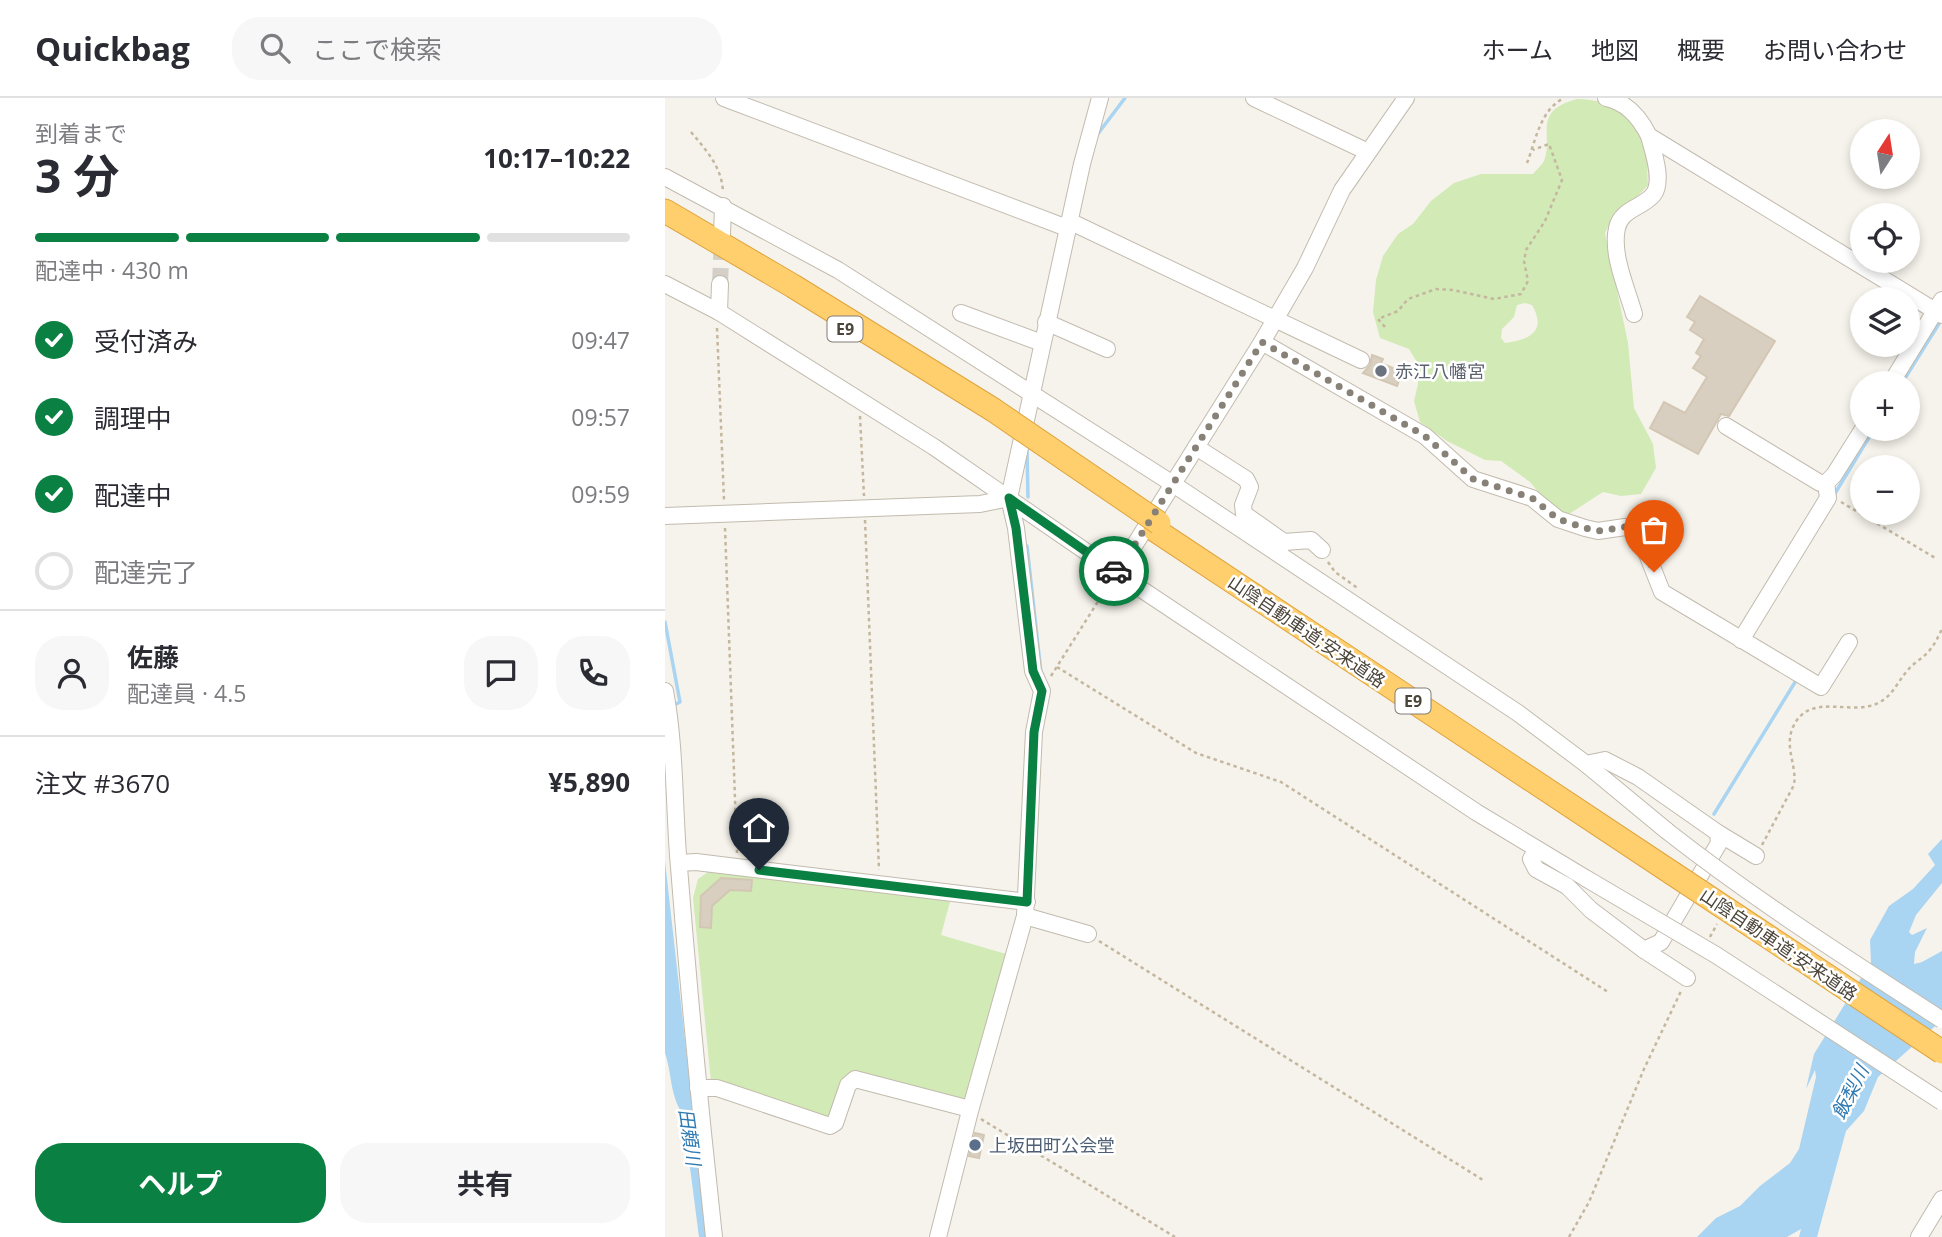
<!DOCTYPE html>
<html lang="ja">
<meta charset="utf-8">
<style>
body{margin:0;font-family:"Open Sans","Noto Sans JP",sans-serif;background:#f7f7f7;color:#2b2b33;height:100vh;display:flex;flex-direction:column;font-size:26px;white-space:nowrap}
*{box-sizing:border-box;margin:0}
p{font-size:23px;color:#7c7c81}
.icon{flex:none;width:38px;height:38px;fill:none;stroke:currentColor;stroke-width:2;stroke-linecap:round;stroke-linejoin:round}
.map{position:relative;flex:1;overflow:hidden}
.details{display:flex;flex-direction:column;background:#fff;width:665px}
.details>*{flex:none}
.needle{width:46px;rotate:12deg}
.tools{position:absolute;left:1185px;top:21px;display:grid;gap:14px}
.tools a{display:grid;place-items:center;width:70px;height:70px;border-radius:50%;background:#fff;box-shadow:0 4px 10px #0003;font-size:35px}
.pin{position:absolute;display:grid;place-items:center;width:60px;height:60px;color:#fff;margin:-72px -30px;border-radius:50% 50% 50% 0;rotate:-45deg;box-shadow:0 0 7px #0007}
.pin .icon{rotate:45deg}
.courier{position:absolute;display:grid;place-items:center;width:70px;height:70px;margin:-35px;border:5px solid #0b8043;border-radius:50%;background:#fff;color:#222;box-shadow:0 2px 9px #0007}
.head em{font-style:normal;font-weight:700}
.head div{display:flex;flex-direction:column-reverse}
.head{display:flex;align-items:center;justify-content:space-between;height:119px;padding:0 35px}
h1{font-size:46px;font-weight:700;line-height:52px}
.bar{display:grid;grid-template-columns:repeat(4,1fr);gap:10px 7px;align-content:center;height:84px;padding:0 35px}
.bar i{height:9px;border-radius:5px;background:#e1e1e2}
.bar .current{background:#0b8043}
.bar p{grid-column:span 4}
.line{display:flex;align-items:center;gap:18px;padding:0 35px;border-top:2px solid #e1e1e2}
.line div{flex:1}
.round{display:grid;place-items:center;flex:none;width:74px;height:74px;border-radius:28px;background:#f7f7f7}
ol{padding:0 35px;list-style:none}
li{display:flex;align-items:center;gap:21px;height:77px}
li p{margin-inline-start:auto}
li .icon{padding:7px;border-radius:50%;background:#0b8043;color:#fff;stroke-width:4}
li:last-child{color:#7c7c81}
li i{width:38px;height:38px;border:4px solid #e1e1e2;border-radius:50%}
.action{display:flex;gap:14px;margin-top:auto;padding:14px 35px}
.action a{flex:1;height:80px;border-radius:28px;background:#0b8043;color:#fff;font-size:28px;font-weight:700;line-height:80px;text-align:center}
.action a+a{background:#f7f7f7;color:#2b2b33}
header{display:flex;align-items:center;gap:42px;box-sizing:border-box;height:98px;padding:0 35px;background:#fff;border-bottom:2px solid #e1e1e2}
header strong{font-size:33px}
nav{display:flex;gap:38px;margin-inline-start:auto;font-size:24px}
.search{width:490px;height:63px;background:#f7f7f7;display:flex;align-items:center;gap:18px;box-sizing:border-box;padding:0 24px;border-radius:28px;color:#7c7c81;font-size:26px}
main{display:flex;flex:1;min-height:0}
.map>svg:first-child{display:block}
.green{fill:#d2eab5;fill-rule:evenodd}
.water{fill:#a9d4f2}
.lines{fill:none;stroke-linecap:round;stroke-linejoin:round}
.stream{stroke:#a9d4f2;stroke-width:3.5}
.building{fill:#d8cfc1;stroke:#d3c7b4;stroke-width:2}
.minor-tunnel{stroke:#d4d0c8;stroke-width:16;stroke-dasharray:16 8;stroke-linecap:butt}
.minor-casing{stroke:#c2bbae;stroke-width:18}
.highway-casing{stroke:#e0a43c;stroke-width:25}
.path{stroke:#c4b79f;stroke-width:2.5;stroke-dasharray:3.5 3.5;stroke-linecap:butt}
.minor{stroke:#fff;stroke-width:16}
.highway{stroke:#ffcf6e;stroke-width:23}
.minor-bridge-casing{stroke:#c2bbae;stroke-width:18;stroke-linecap:butt}
.highway-bridge-casing{stroke:#e0a43c;stroke-width:25;stroke-linecap:butt}
.minor-bridge{stroke:#fff;stroke-width:16}
.highway-bridge{stroke:#ffcf6e;stroke-width:23}
.done{stroke:#878178;stroke-width:7;stroke-dasharray:0 12.6}
.route{stroke:#0b8043;stroke-width:9}
.worship-dot{fill:#6b7280;stroke:#fff;stroke-width:2.5}
.service-dot{fill:#5c6f8a;stroke:#fff;stroke-width:2.5}
.labels{text-anchor:middle;dominant-baseline:central;stroke-width:5;stroke-linejoin:round;paint-order:stroke}
.shield{fill:#fff;stroke:#817c74;stroke-width:2}
.shield-label{font-size:16px;font-weight:bold;fill:#4b4439}
.worship-label{font-size:18px;fill:#5b616d;stroke:#fff;text-anchor:start}
.street-label{font-size:18px;fill:#4b4439;stroke:#fff}
.service-label{font-size:18px;fill:#4e5e75;stroke:#fff;text-anchor:start}
.water-label{font-size:19px;font-style:italic;fill:#2e7ab2;stroke:#fff}
</style>
<header>
<strong>Quickbag</strong>
<div class="search"><svg class="icon" aria-label="search" viewBox="0 0 24 24"><circle cx="10" cy="10" r="6"/><path d="M15 15l6 6"/></svg>ここで検索</div>
<nav><a>ホーム</a><a>地図</a><a>概要</a><a>お問い合わせ</a></nav>
</header>
<main>
<section class="details">
<div class="head"><div><h1>3 分</h1><p>到着まで</p></div><em>10:17–10:22</em></div>
<div class="bar"><i class="current"></i><i class="current"></i><i class="current"></i><i></i><p>配達中 · 430 m</p></div>
<ol>
<li><svg class="icon" aria-label="check" viewBox="0 0 24 24"><path d="M5 12l5 5 9-10"/></svg>受付済み<p>09:47</p></li>
<li><svg class="icon" aria-label="check" viewBox="0 0 24 24"><path d="M5 12l5 5 9-10"/></svg>調理中<p>09:57</p></li>
<li><svg class="icon" aria-label="check" viewBox="0 0 24 24"><path d="M5 12l5 5 9-10"/></svg>配達中<p>09:59</p></li>
<li><i></i>配達完了</li>
</ol>
<div class="line" style="height:126px"><a class="round"><svg class="icon" aria-label="person" viewBox="0 0 24 24"><circle cx="12" cy="8" r="4"/><path d="M4 21q1-7 8-7t8 7"/></svg></a><div><b>佐藤</b><p>配達員 · 4.5</p></div><a class="round"><svg class="icon" aria-label="chat" viewBox="0 0 24 24"><path d="M4 5h16v11H9l-5 4z"/></svg></a><a class="round"><svg class="icon" aria-label="phone" viewBox="0 0 24 24"><path d="M5 4h4l2 5-3 2q2 4 5 5l2-3 5 2v4C11 20 4 13 5 4z"/></svg></a></div>
<div class="line" style="height:91px"><div>注文 #3670</div><b>¥5,890</b></div>
<div class="action"><a>ヘルプ</a><a>共有</a></div>
</section>
<div class="map">
<svg width="1277" height="1139" viewBox="0 0 1277 1139">
<rect width="100%" height="100%" fill="#f6f3ec"/>
<g class="green">
<path d="M912,1c62,3 70,29 71,86l-9,10 -24,17 -10,21 23,110 6,65 19,36 3,24 -15,26 -20,2 -18,-4 -34,22 -19,-8 -20,-24 -29,-21 -16,-1 -38,-19 -27,-19 -6,-21 4,-17v-20l-9,-15 -29,-11 -7,-26 3,-32 7,-24 15,-22 15,-10 18,-23 23,-18 27,-9h52c3,-4 9,-9 11,-13 10,-25 -13,-50 33,-62zM860,205l7,2c15,26 -2,35 -27,38l-4,-5 1,-9 12,-12 3,-12z"/>
<polygon points="46,772 286,800 276,837 341,856 299,1007 188,976 169,1020 162,1024 46,984 28,800 33,781"/>
</g>
<g class="water">
<polygon points="1277,741 1277,785 1251,817 1244,834 1247,837 1262,830 1250,854 1249,866 1257,864 1277,853 1277,922 1213,979 1199,1013 1181,1033 1152,1139 1134,1139 1136,1131 1122,1139 1032,1139 1051,1120 1075,1108 1095,1088 1125,1065 1134,1051 1151,979 1150,972 1141,991 1149,956 1206,864 1205,842 1224,808 1248,791 1270,767 1263,756"/>
<path d="M0,763l42,376h-8l-16,-123c-13,-17 -11,-41 -18,-61z"/>
</g>
<g class="lines">
<g class="stream">
<polyline points="432,37 460,0"/>
<polyline points="1237,285 1277,221"/>
<polyline points="362,352 363,399"/>
<polyline points="1169,397 1209,331"/>
<polyline points="362,448 376,575"/>
<polyline points="0,524 15,604 9,607"/>
<polyline points="1049,716 1132,581"/>
</g>
</g>
<g class="building">
<polygon points="1035,198 1110,243 1064,318 1056,316 1033,356 985,330 999,304 1020,315 1042,279 1028,270 1036,258 1031,255 1039,241 1025,232 1030,224 1022,219"/>
<polygon points="707,257 718,261 716,265 737,274 732,288 698,275 705,267"/>
<polygon points="56,780 87,782 86,793 65,792 47,808 46,830 35,829 36,798"/>
<polygon points="310,1035 319,1037 314,1060 304,1058"/>
</g>
<g class="lines">
<polyline class="minor-tunnel" points="55,186 57,139"/>
<g class="minor-casing">
<g id="minor">
<polyline points="59,0 402,130"/>
<polyline points="589,0 703,54"/>
<path d="M941,0c21,4 34,20 43,38l293,179"/>
<polyline points="0,79 173,172 508,386 853,615 921,666 1002,733"/>
<polyline points="404,123 696,262"/>
<polyline points="57,137 58,108"/>
<polyline points="0,186 54,214 269,349 452,475 811,714 922,781"/>
<polyline points="54,214 55,186"/>
<polyline points="296,215 377,245"/>
<path d="M969,216c-7,-25 -23,-60 -17,-86 4,-19 25,-20 36,-33 11,-13 0,-44 -4,-59"/>
<polyline points="381,224 442,251"/>
<polyline points="597,244 760,338 808,381 867,400 893,421 920,430 933,433 960,429 973,433 997,494 1156,589 1184,544"/>
<polyline points="1226,285 1277,202"/>
<polyline points="1061,328 1155,385 1161,385 1169,377 1198,331"/>
<polyline points="531,349 581,381 585,389 578,407 579,416 619,444 612,454"/>
<polyline points="0,418 315,406 344,400"/>
<polyline points="619,444 646,442 657,452"/>
<polyline points="452,475 597,244 640,170 677,92 741,0"/>
<polyline points="1076,542 1163,400 1161,385"/>
<path d="M0,593c10,54 9,109 13,164 10,128 22,255 36,382"/>
<polyline points="1053,735 1091,758"/>
<polyline points="871,752 866,761 871,771 902,788 926,812 979,852 996,844 1054,745 1053,735 973,679 940,662 921,666"/>
<polyline points="14,765 31,764 362,804"/>
<polyline points="360,818 423,836"/>
<polyline points="979,852 1022,880"/>
<polyline points="33,990 52,990 165,1028 170,1025 183,987 190,981 305,1011"/>
<polyline points="273,1139 305,1013 360,818 369,634 377,593 368,573 351,430 344,400 417,66 435,0"/>
<polyline points="1254,1139 1277,1101"/>
</g>
</g>
<g class="highway-casing">
<g id="highway">
<polyline points="0,113 128,188 327,311"/>
<polyline points="490,432 1007,775"/>
</g>
</g>
<g class="path">
<path d="M26,34c15,18 31,35 32,60"/>
<path d="M862,65c9,-23 13,-53 37,-65"/>
<polyline points="720,229 713,221 733,213 743,201 771,191 788,192 829,201 856,196 863,183 859,163 861,152 880,123 897,82 884,46 868,52"/>
<polyline points="52,230 59,402"/>
<polyline points="195,318 199,398"/>
<polyline points="1176,404 1272,461"/>
<polyline points="200,422 214,772"/>
<polyline points="60,430 72,755"/>
<polyline points="663,464 670,474 694,491"/>
<polyline points="392,569 531,655 616,684 943,894"/>
<polyline points="386,578 444,486"/>
<path d="M1097,747l32,-60c3,-20 -10,-38 -1,-58 17,-37 59,-9 87,-25 13,-7 18,-21 28,-32 5,-7 14,-11 20,-18 6,-6 10,-15 14,-23"/>
<polyline points="1045,839 1052,826"/>
<polyline points="434,843 818,1082"/>
<polyline points="316,1021 510,1139"/>
<polyline points="904,1139 924,1104 979,971 1017,891"/>
</g>
<use href="#minor" class="minor"/>
<use href="#highway" class="highway"/>
<g class="minor-bridge-casing">
<g id="minor-bridge">
<path d="M1002,733c88,69 181,128 275,189"/>
<polyline points="922,781 1051,857 1277,1004"/>
</g>
</g>
<g class="highway-bridge-casing">
<g id="highway-bridge">
<polyline points="327,311 494,425"/>
<polyline points="1007,775 1277,954"/>
</g>
</g>
<use href="#minor-bridge" class="minor-bridge"/>
<use href="#highway-bridge" class="highway-bridge"/>
</g>
<g class="lines">
<polyline class="done" points="449,473 452,475 597,244 760,338 808,381 867,400 893,421 920,430 933,433 960,429 973,433 989,474"/>
<polyline class="route" points="94,772 362,804 369,634 377,593 368,573 351,430 344,400 449,473"/>
</g>
<circle class="worship-dot" cx="716" cy="273" r="7"/>
<circle class="service-dot" cx="310" cy="1047" r="7"/>
<g class="labels">
<g class="shield">
<rect x="162.5" y="218.5" width="35" height="25" rx="5"/>
<rect x="730.5" y="590.5" width="35" height="25" rx="5"/>
</g>
<g class="shield-label">
<text x="180" y="231">E9</text>
<text x="748" y="603">E9</text>
</g>
<g class="worship-label">
<text x="730" y="273">赤江八幡宮</text>
</g>
<g class="street-label">
<text transform="translate(642 533) rotate(34)">山陰自動車道;安来道路</text>
<text transform="translate(1114 846) rotate(34)">山陰自動車道;安来道路</text>
</g>
<g class="service-label">
<text x="324" y="1047">上坂田町公会堂</text>
</g>
<g class="water-label">
<text transform="translate(1185 994) rotate(-63)">飯梨川</text>
<text transform="translate(25 1039) rotate(82)">田頼川</text>
</g>
</g>
</svg>
<div class="tools">
<a><svg class="needle" viewBox="-14 -14 28 28"><path d="M0-13l5 13h-10z" fill="#e53935"/><path d="M0 13l5-13h-10z" fill="#7c7c81"/></svg></a>
<a><svg class="icon" aria-label="locate" viewBox="0 0 24 24"><circle cx="12" cy="12" r="6"/><path d="M12 2v4M12 18v4M2 12h4M18 12h4"/></svg></a>
<a><svg class="icon" aria-label="layers" viewBox="0 0 24 24"><path d="M12 4l9 5-9 5-9-5zM3 14l9 5 9-5"/></svg></a>
<a>+</a>
<a>−</a>
</div>
<div class="pin" style="left:989px;top:474px;background:#ea580c"><svg class="icon" aria-label="bag" viewBox="0 0 24 24"><path d="M5 8h14l-1 12H6zM9 8a3 3 0 0 1 6 0"/></svg></div>
<div class="pin" style="left:94px;top:772px;background:#1f2937"><svg class="icon" aria-label="home" viewBox="0 0 24 24"><path d="M3 11l9-7 9 7M6 9v11h12V9"/></svg></div>
<div class="courier" style="left:449px;top:473px"><svg class="icon" aria-label="car" viewBox="0 0 24 24"><path d="M5 17H2v-5l4-1 3-4h7l3 4 3 1v5h-3M9 17h6M6 11h13"/><circle cx="7" cy="17" r="2"/><circle cx="17" cy="17" r="2"/></svg></div>
</div>
</main>
